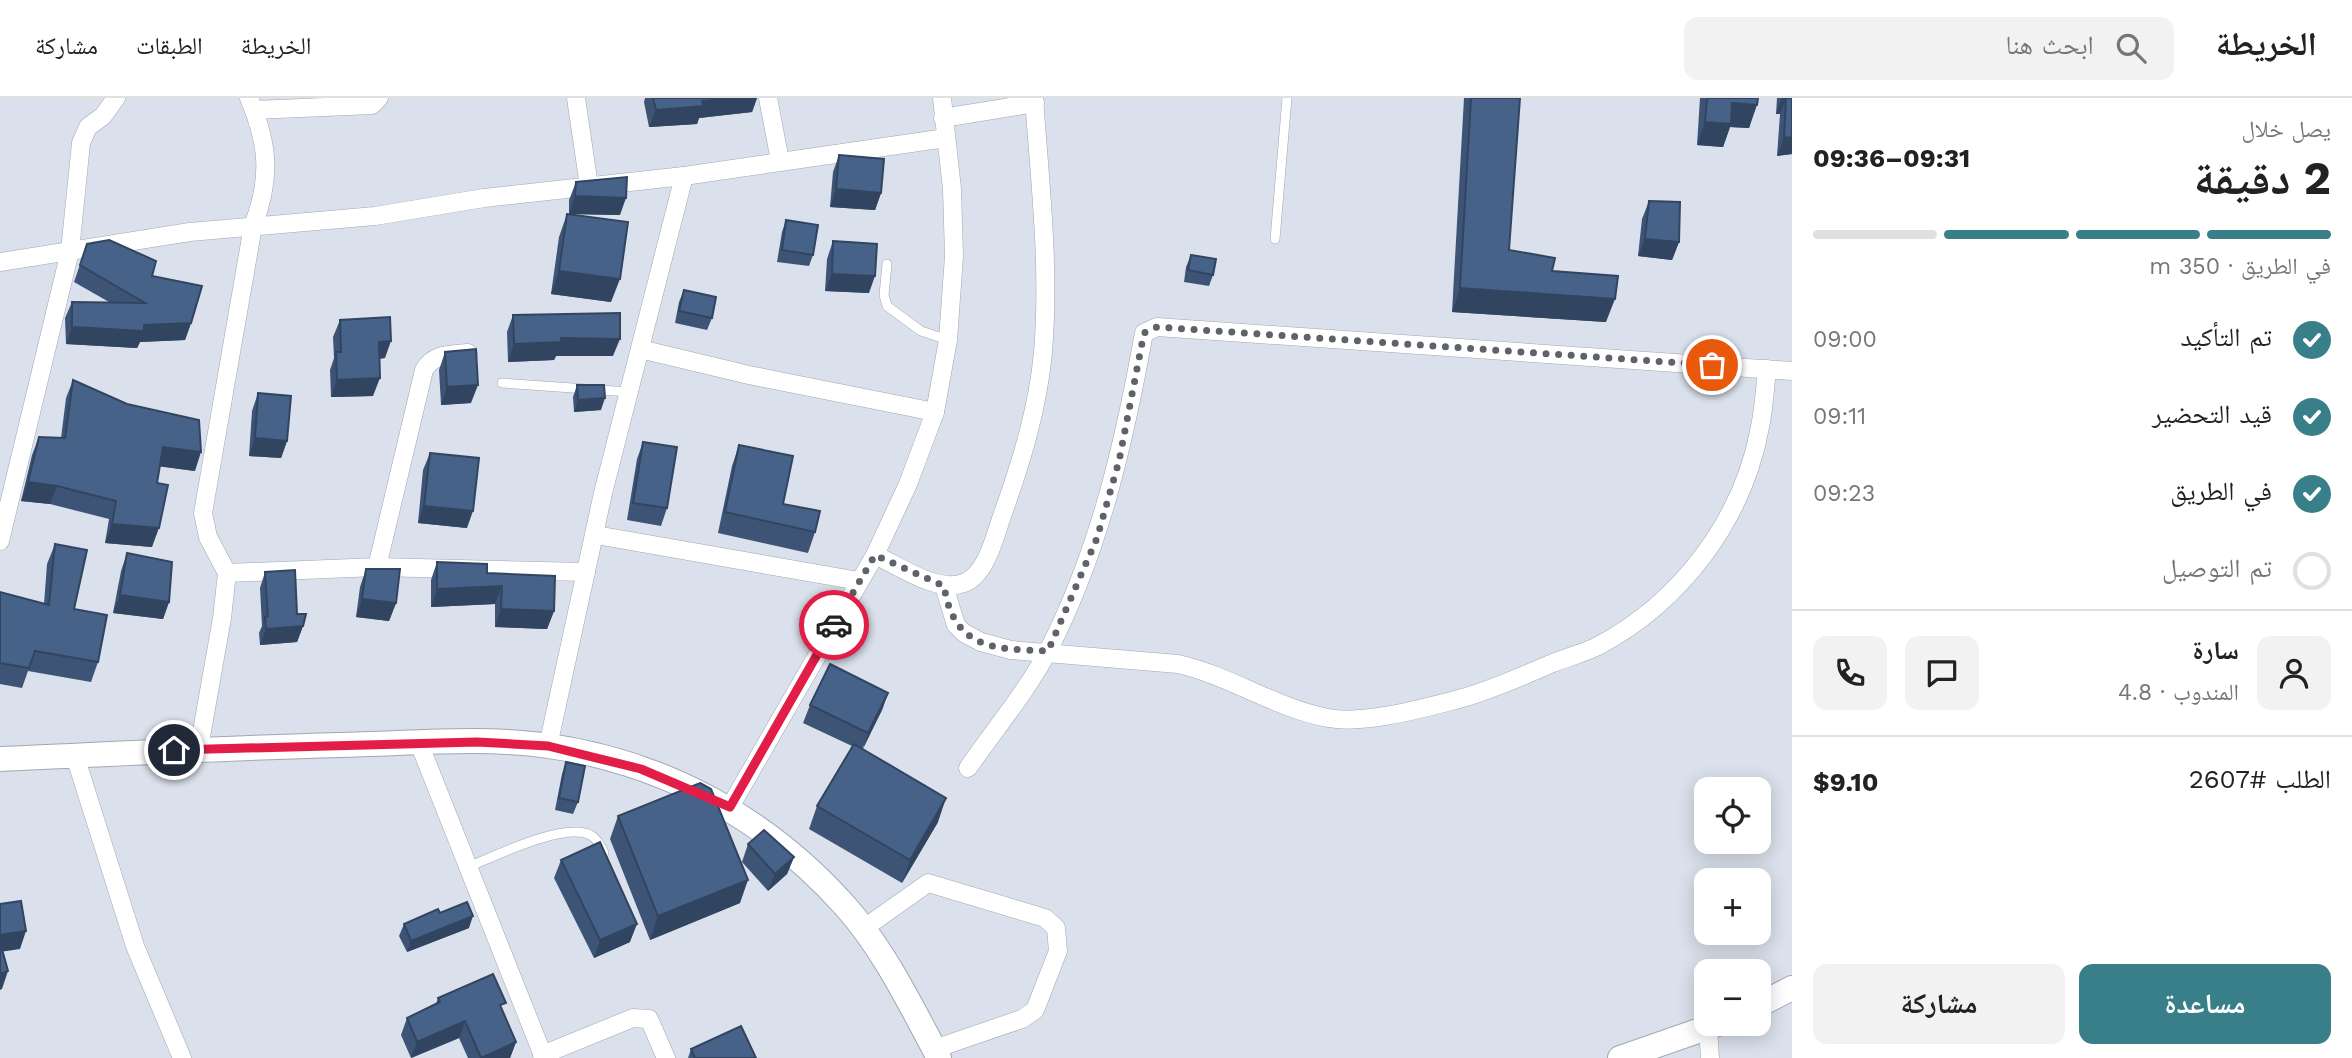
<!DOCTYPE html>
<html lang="ar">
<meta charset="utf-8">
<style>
body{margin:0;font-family:"Work Sans","Noto Naskh Arabic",sans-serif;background:#f2f2f2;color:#222;direction:rtl;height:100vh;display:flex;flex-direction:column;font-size:26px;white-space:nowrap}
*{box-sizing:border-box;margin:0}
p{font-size:23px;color:#767676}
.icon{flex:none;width:38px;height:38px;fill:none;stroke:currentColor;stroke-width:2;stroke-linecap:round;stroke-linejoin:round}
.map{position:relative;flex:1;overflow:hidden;direction:ltr}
.side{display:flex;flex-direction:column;background:#fff;width:560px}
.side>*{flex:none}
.controls{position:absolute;left:1694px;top:679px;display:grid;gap:14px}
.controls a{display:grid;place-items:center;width:77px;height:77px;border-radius:14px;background:#fff;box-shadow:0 4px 18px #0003;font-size:35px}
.pin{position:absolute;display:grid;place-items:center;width:60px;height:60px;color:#fff;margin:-30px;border:4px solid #fff;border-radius:50%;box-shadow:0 2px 7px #0007}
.courier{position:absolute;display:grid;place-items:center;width:70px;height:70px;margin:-35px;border:5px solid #e11d48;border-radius:50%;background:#fff;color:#222;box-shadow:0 2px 9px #0007}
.head em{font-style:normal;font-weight:700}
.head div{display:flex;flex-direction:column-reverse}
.head{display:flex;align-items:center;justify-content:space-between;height:119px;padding:0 21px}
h1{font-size:46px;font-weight:700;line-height:52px}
.bar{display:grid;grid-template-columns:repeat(4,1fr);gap:10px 7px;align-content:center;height:84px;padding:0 21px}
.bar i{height:9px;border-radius:5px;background:#e0e0e0}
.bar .active{background:#397f8a}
.bar p{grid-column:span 4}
.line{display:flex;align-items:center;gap:18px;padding:0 21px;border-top:2px solid #e0e0e0}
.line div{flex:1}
.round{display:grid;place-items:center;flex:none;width:74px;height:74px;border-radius:14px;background:#f2f2f2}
ol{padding:0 21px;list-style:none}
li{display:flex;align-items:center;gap:21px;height:77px}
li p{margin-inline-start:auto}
li .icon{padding:7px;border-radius:50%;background:#397f8a;color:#fff;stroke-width:4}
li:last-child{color:#767676}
li i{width:38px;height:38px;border:4px solid #e0e0e0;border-radius:50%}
.action{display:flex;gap:14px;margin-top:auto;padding:14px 21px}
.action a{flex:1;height:80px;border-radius:14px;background:#397f8a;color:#fff;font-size:28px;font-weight:700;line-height:80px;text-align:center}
.action a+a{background:#f2f2f2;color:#222}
header{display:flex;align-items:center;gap:42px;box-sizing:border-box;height:98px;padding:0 35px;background:#fff;border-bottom:2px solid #e0e0e0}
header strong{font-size:33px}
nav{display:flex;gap:38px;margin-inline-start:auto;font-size:24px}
.search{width:490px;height:63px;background:#f2f2f2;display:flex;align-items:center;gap:18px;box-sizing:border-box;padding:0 24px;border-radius:14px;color:#767676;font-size:26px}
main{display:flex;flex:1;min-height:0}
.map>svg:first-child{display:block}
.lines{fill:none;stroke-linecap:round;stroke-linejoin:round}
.lane-casing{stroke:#a0a7b1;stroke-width:10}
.street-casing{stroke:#a0a7b1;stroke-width:19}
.secondary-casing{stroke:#a0a7b1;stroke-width:26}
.lane{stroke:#fff;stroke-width:9}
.street{stroke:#fff;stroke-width:18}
.secondary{stroke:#fff;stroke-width:24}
.wall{fill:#3d5476}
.shaded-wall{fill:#324560}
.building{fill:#476289;stroke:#324560;stroke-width:2}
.done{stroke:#5f6369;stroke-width:7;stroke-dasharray:0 12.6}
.route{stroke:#e11d48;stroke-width:9}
</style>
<header>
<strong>الخريطة</strong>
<div class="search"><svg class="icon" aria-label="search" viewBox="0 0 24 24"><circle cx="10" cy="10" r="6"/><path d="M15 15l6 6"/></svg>ابحث هنا</div>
<nav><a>الخريطة</a><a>الطبقات</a><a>مشاركة</a></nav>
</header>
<main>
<section class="side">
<div class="head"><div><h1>2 دقيقة</h1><p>يصل خلال</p></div><em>09:31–09:36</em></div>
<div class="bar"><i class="active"></i><i class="active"></i><i class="active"></i><i></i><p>في الطريق · 350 m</p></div>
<ol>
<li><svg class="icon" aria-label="check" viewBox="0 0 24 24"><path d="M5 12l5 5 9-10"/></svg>تم التأكيد<p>09:00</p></li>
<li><svg class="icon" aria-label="check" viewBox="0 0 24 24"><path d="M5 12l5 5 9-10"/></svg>قيد التحضير<p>09:11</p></li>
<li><svg class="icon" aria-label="check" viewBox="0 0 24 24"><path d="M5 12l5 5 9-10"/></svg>في الطريق<p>09:23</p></li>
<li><i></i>تم التوصيل</li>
</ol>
<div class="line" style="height:126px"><a class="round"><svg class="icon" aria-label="person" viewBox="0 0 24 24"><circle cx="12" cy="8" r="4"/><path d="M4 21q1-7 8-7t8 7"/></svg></a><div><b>سارة</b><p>المندوب · 4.8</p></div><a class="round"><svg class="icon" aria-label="chat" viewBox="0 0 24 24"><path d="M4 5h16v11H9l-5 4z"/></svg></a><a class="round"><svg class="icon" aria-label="phone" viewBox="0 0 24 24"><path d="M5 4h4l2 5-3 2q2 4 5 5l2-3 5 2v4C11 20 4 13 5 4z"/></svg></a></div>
<div class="line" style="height:91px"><div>الطلب #2607</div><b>$9.10</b></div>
<div class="action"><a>مساعدة</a><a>مشاركة</a></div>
</section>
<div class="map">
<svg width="1792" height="960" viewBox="0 0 1792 960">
<rect width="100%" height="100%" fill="#dae1ec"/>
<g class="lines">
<g class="lane-casing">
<g id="lane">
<polyline points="1275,141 1287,0"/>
<polyline points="887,166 884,197 887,208 921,233 948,242"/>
<polyline points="502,285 629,294"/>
<path d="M468,769c25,-10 99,-47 124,-31 6,4 9,10 12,17"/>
</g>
</g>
<g class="street-casing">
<g id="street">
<polyline points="576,0 589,88"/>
<polyline points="768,0 780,63"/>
<polyline points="254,12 372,7 379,0"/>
<polyline points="943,20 1035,5"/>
<polyline points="0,164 190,134 375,118 484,100 684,78 946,40"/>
<polyline points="640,251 749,277 935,314"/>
<polyline points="596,437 859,483"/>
<polyline points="0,443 70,153 81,45 88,29 103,18 116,0"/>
<path d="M875,457c24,11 62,38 89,28 22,-8 31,-47 38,-67 19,-53 36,-108 41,-164 7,-85 -3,-169 -9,-254"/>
<polyline points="377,469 586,474"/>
<path d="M227,475l150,-6 47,-197c10,-17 26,-15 44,-17"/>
<path d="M944,488l12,39 8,8 17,9 30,8 167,14c53,12 97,44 150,54 35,7 96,-10 131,-19 33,-9 63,-23 94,-36 15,-6 31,-10 45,-17 83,-44 145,-126 162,-219 4,-19 5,-39 7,-58"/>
<polyline points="419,645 544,960"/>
<polyline points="548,648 603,395 684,78"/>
<path d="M199,650l23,-130 5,-45 -19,-36 -5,-24 50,-287c18,-47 16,-81 -4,-128"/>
<polyline points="75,658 135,848 182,960"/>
<path d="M968,670c27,-39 60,-78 81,-119 51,-100 75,-206 95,-316l13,-6 635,44"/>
<polyline points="730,709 875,457 908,386 935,314 948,242 954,158 952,91 942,0"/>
<polyline points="863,831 928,785 1045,820 1056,830 1058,853 1035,912 1022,921 934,951"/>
<polyline points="1708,930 1710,960"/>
<polyline points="542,957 633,920 649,921 666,960"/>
</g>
</g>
<g class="secondary-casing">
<g id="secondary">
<path d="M0,661c113,-5 226,-11 339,-14 69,-1 141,-9 210,1 117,17 219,73 297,161 39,44 65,99 93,151"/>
<polyline points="1759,907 1792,890"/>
<polyline points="1620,960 1718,926"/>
</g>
</g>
<use href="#lane" class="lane"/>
<use href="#street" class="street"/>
<use href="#secondary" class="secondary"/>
</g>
<g class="wall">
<polygon points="645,0 757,0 752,14 699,20 697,26 649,29 644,4"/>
<polygon points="1464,0 1520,0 1509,152 1552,173 1606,224 1452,214"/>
<polygon points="1700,0 1758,0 1749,30 1730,29 1723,49 1697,47"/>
<polygon points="1777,0 1792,0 1792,56 1777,58 1780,16 1776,16"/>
<polygon points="839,57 881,95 875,112 830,109 833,74"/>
<polygon points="576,84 620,117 569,116 569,102"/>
<polygon points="1649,103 1679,144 1672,162 1638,158 1642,121"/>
<polygon points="567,116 611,204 551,196 559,139"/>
<polygon points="786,122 813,157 809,168 777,164 782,134"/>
<polygon points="833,143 869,195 825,193 827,161"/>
<polygon points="87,146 152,178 191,225 185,242 140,244 137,250 66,246 65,220 72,204 109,204 74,184"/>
<polygon points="1191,157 1213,177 1209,188 1184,184 1186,169"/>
<polygon points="684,192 712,220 707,232 675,225 679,204"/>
<polygon points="513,217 613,258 556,258 554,262 508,264 507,234"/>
<polygon points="340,222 385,260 379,261 373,298 331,299 330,272 334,260 333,239"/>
<polygon points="445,254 471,305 441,307 439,272"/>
<polygon points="73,282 195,373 159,368 157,385 152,449 105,445 109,421 50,406 21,403 32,357 39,339 61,340 66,300"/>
<polygon points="577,287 601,312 574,314 573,299"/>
<polygon points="258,295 287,343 281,360 249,358 252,313"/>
<polygon points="643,344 667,410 661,428 627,422 637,361"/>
<polygon points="739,347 783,406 815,434 808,455 718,435 732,368"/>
<polygon points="430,355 467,430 418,425 423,372"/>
<polygon points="55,446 74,511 98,564 91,584 28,573 22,590 0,586 0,494 44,506 47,466"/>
<polygon points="127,455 169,504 163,521 113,515 121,473"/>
<polygon points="437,464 487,475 554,513 547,531 495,529 495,506 431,509 431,482"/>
<polygon points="366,471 396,505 389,523 356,519 360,489"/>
<polygon points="265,474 297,516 303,528 297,544 260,547 259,535 262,528 260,490"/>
<polygon points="888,595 882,612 862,651 938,724 902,785 809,731 817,708 852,648 803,625 810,607"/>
<polygon points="566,664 578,704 573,716 555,712 562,676"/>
<polygon points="618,718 740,805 650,842 610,741"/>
<polygon points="748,746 794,759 787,776 768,793 742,764"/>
<polygon points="561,762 630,844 594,860 554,780"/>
<polygon points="440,815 469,830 407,854 399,838 404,826"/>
<polygon points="438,900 503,913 516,944 510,960 468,960 459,940 411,960 401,937 407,920 436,906"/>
<polygon points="691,951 756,960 688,960"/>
</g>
<g class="shaded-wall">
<polygon points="727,0 757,0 752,14 699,20 697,26 649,29 656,12 702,3"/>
<polygon points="1782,0 1786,0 1780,16 1776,16"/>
<polygon points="1732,5 1757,7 1749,30 1730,29 1723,49 1697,47 1705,24"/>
<polygon points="1792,39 1792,56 1777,58 1784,40"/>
<polygon points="836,91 881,95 875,112 830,109"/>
<polygon points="575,98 626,100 620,117 569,116"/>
<polygon points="1645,141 1679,144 1672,162 1638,158"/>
<polygon points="559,173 620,181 611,204 551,196"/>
<polygon points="832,176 875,178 869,195 825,193"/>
<polygon points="1460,190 1615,201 1606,224 1452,214"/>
<polygon points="191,225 185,242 140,244 137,250 66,246 72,229"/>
<polygon points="561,240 620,241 613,258 556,258 554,262 508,264 514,246"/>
<polygon points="391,243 385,260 372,261 379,244"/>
<polygon points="380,280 373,298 331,299 337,282"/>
<polygon points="478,287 471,305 441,307 447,289"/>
<polygon points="605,300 601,312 574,314 578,302"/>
<polygon points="255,340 287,343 281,360 249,358"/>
<polygon points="163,349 201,354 195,373 156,368"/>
<polygon points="28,384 57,388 50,406 21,403"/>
<polygon points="424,408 473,413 467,430 418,425"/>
<polygon points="112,426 159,430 152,449 105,445"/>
<polygon points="502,488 495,506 431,509 437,491"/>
<polygon points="120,497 169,504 163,521 113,515"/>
<polygon points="362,501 396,505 389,523 356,519"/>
<polygon points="501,511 554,513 547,531 495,529"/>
<polygon points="303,528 297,544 260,547 266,531"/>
<polygon points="888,595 882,612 862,653 868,635"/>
<polygon points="946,700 938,724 902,785 910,762"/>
<polygon points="794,759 787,776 768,793 775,776"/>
<polygon points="748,782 740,805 650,842 658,818"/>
<polygon points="473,818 469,830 407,854 411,843"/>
<polygon points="637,826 630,844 594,860 600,842"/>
<polygon points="26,833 20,851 0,854 0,837"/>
<polygon points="8,873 2,891 0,892 0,876"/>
<polygon points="465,923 459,940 411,960 417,944"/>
<polygon points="516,944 510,960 480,960"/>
</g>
<g class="building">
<polygon points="653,0 727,0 702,3 704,8 656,12"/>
<polygon points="1471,0 1520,0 1509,152 1555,160 1552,173 1618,178 1615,201 1460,190"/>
<polygon points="1707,0 1758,0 1757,7 1732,5 1731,26 1705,24"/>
<polygon points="1786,0 1792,0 1792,39 1784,40"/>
<polygon points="839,57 884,61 881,95 836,91"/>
<polygon points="627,79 626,100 575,98 576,84"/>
<polygon points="1649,103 1680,104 1679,144 1645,141"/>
<polygon points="567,116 628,124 620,181 559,173"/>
<polygon points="786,122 818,127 813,157 782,152"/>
<polygon points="109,142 156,163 152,178 202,188 191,225 144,227 144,233 72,229 72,204 145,205 80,167 87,146"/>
<polygon points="833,143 877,146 875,178 832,176"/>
<polygon points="1191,157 1216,161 1213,177 1188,172"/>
<polygon points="684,192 716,199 712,220 679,213"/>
<polygon points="620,215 620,241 561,240 561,244 514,246 513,217"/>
<polygon points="390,219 391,243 379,244 380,280 337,282 336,254 341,254 340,222"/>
<polygon points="476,251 478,287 447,289 445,254"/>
<polygon points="73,282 127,306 199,322 201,354 163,349 157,385 168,387 159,430 112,426 116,403 57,388 28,384 39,339 65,340"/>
<polygon points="577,287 604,287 605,300 578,302"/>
<polygon points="258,295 291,298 287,343 255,340"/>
<polygon points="643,344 677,349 667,410 633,405"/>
<polygon points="739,347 793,358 783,406 820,413 815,434 725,414"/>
<polygon points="430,355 479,360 473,413 424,408"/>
<polygon points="55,446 87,452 74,511 107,517 98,564 35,553 29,570 0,565 0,494 49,507"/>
<polygon points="127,455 172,464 169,504 120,497"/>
<polygon points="437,464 487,466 487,475 555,478 554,513 501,511 502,488 437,491"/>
<polygon points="366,471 400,471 396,505 362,501"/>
<polygon points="295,472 297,516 306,516 303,528 266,531 265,519 268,518 265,474"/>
<polygon points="830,566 888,595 868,635 810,607"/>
<polygon points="854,646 946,700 910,762 817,708"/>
<polygon points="566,664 585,668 578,704 559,700"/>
<polygon points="700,685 711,691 748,782 658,818 618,718"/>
<polygon points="764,732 794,759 775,776 748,746"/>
<polygon points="600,744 637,826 600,842 561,762"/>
<polygon points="21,803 26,833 0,837 0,806"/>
<polygon points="467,804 473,818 411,843 404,826 438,811 440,815"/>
<polygon points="0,844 8,873 0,876"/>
<polygon points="493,876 506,905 500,907 516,944 481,960 465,923 417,944 407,920 440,904 438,900"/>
<polygon points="741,928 756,960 695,960 691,951"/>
</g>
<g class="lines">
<path class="done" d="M834,527l41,-70 69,31c10,63 49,63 104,65l49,-113 22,-77 25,-128 13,-6 555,38"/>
<polyline class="route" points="174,652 477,644 548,648 641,671 730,709 834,527"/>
</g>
</svg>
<div class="controls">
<a><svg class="icon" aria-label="locate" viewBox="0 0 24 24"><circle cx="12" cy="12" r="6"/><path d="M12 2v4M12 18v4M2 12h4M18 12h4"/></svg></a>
<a>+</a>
<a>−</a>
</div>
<div class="pin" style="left:1712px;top:267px;background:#ea580c"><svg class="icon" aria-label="bag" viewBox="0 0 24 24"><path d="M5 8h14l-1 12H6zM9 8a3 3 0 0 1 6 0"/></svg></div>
<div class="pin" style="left:174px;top:652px;background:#1f2937"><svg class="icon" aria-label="home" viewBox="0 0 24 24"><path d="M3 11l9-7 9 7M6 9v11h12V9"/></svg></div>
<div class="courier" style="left:834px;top:527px"><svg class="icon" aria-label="car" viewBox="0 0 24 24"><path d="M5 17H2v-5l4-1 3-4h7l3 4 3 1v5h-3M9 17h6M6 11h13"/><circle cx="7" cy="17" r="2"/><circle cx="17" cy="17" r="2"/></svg></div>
</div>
</main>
